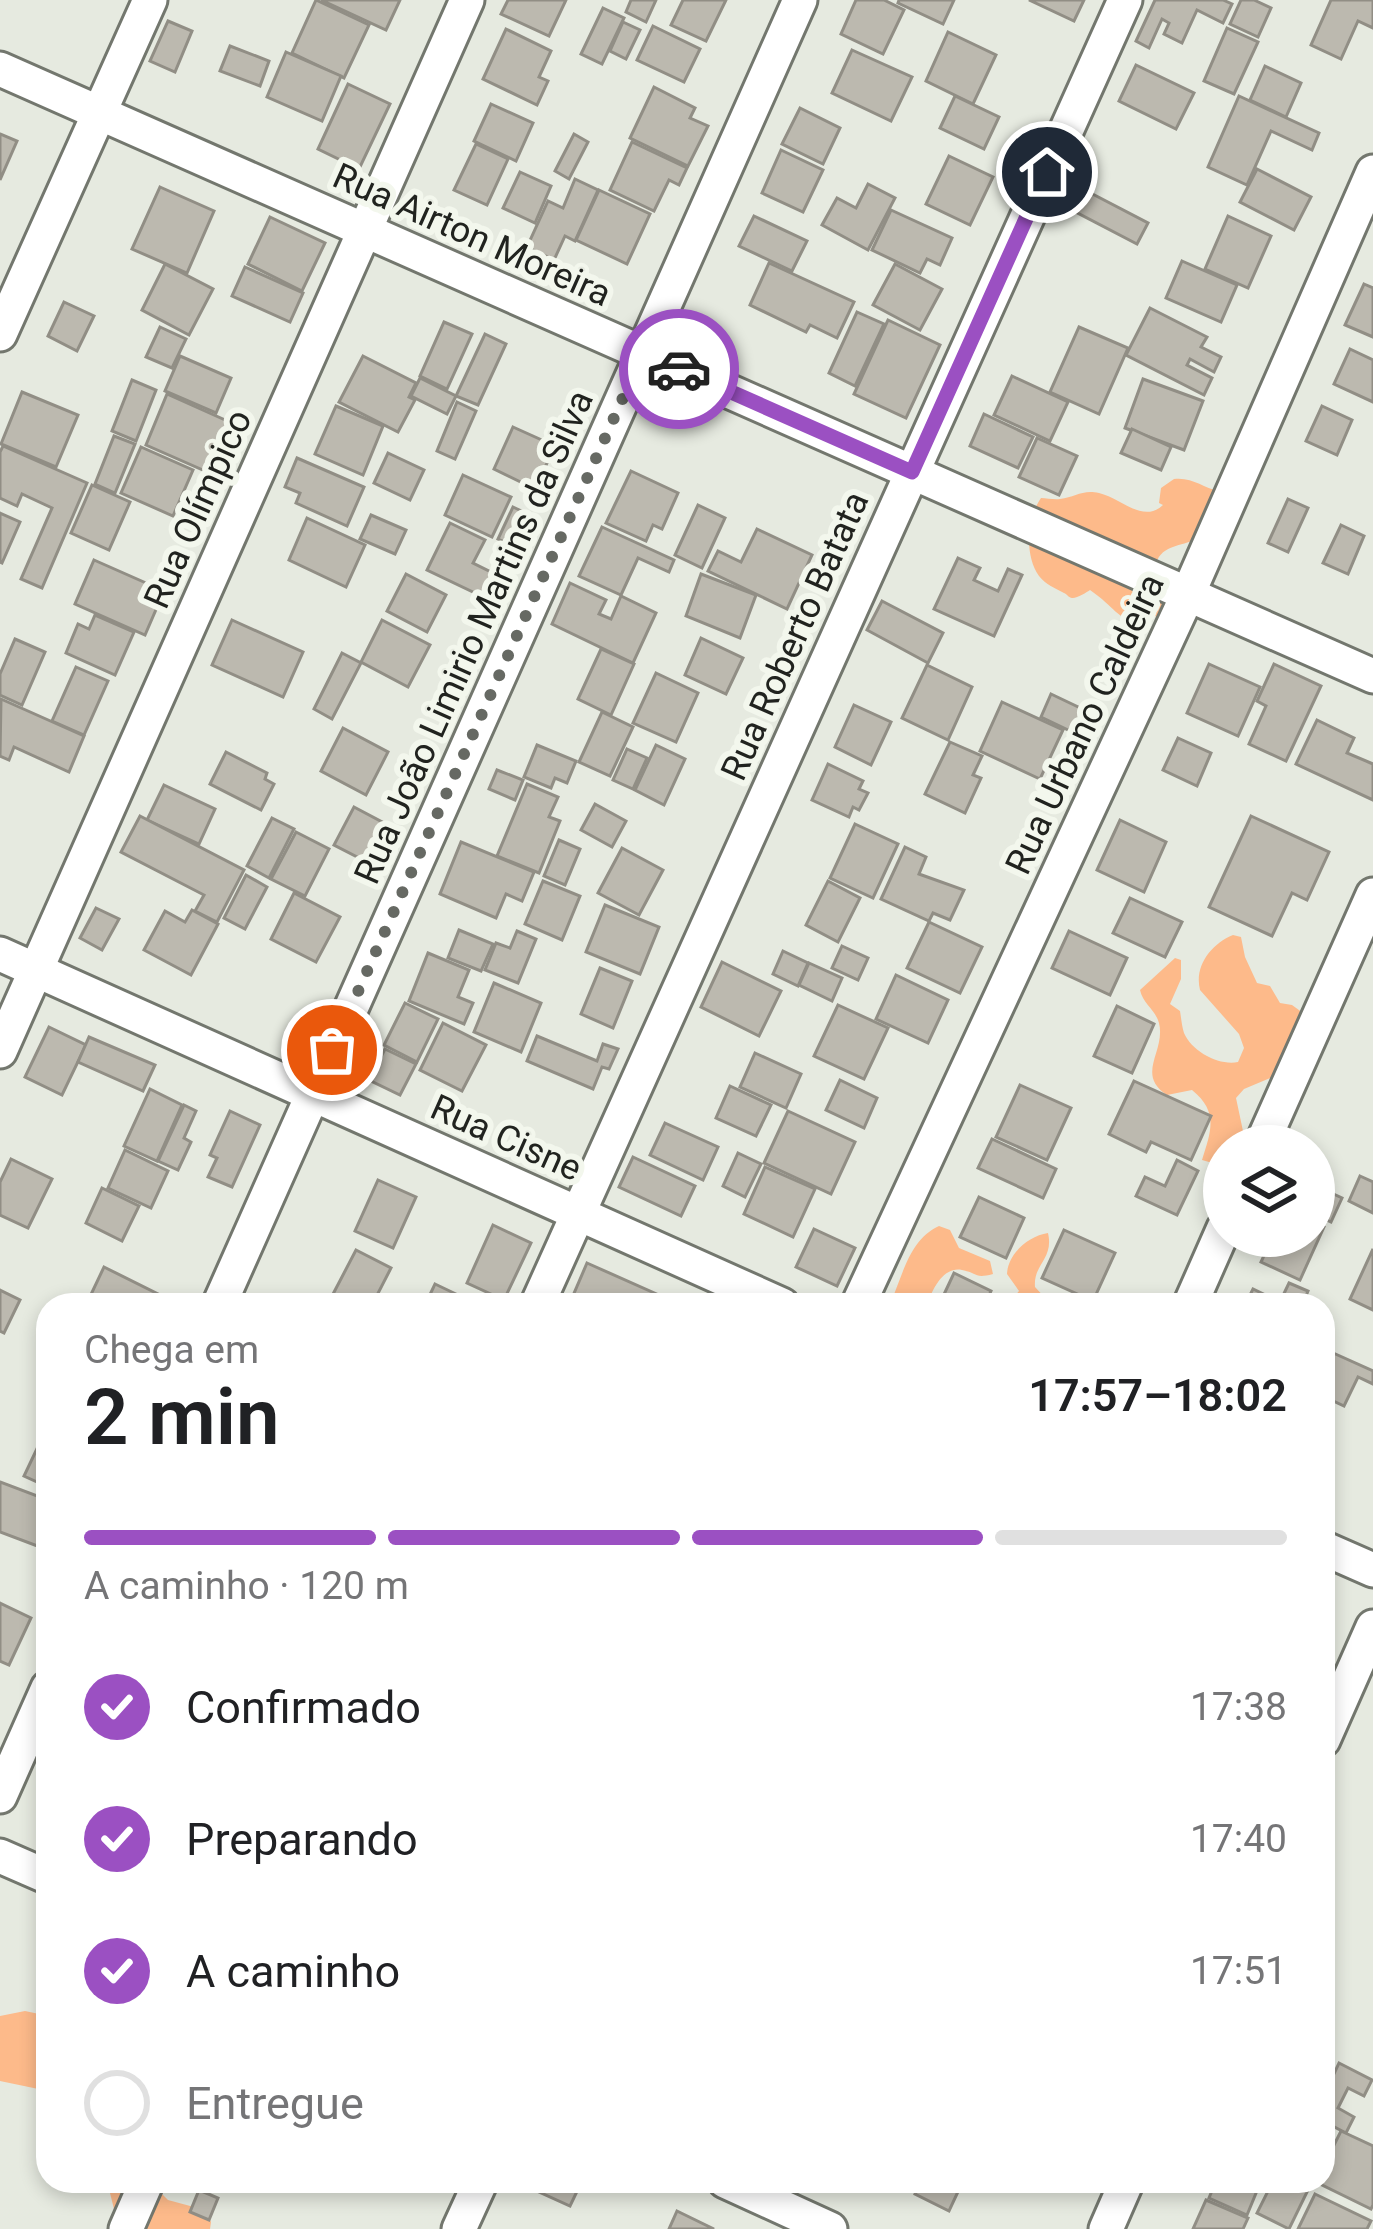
<!DOCTYPE html>
<html lang="pt">
<meta charset="utf-8">
<style>
body{margin:0;font-family:Roboto,sans-serif;background:#f2f2f2;color:#202124;height:100vh;display:flex;flex-direction:column;font-size:45px;white-space:nowrap}
*{box-sizing:border-box;margin:0}
p{font-size:39px;color:#757577}
.icon{flex:none;width:66px;height:66px;fill:none;stroke:currentColor;stroke-width:2;stroke-linecap:round;stroke-linejoin:round}
.map{position:relative;flex:1;overflow:hidden}
.drawer{position:absolute;left:36px;top:1293px;width:1299px;height:900px;display:flex;flex-direction:column;background:#fff;border-radius:36px;box-shadow:0 6px 18px #0003}
.drawer>*{flex:none}
.controls{position:absolute;left:1203px;top:1125px;display:grid;gap:24px}
.controls a{display:grid;place-items:center;width:132px;height:132px;border-radius:50%;background:#fff;box-shadow:0 6px 18px #0003;font-size:60px}
.pin{position:absolute;display:grid;place-items:center;width:102px;height:102px;color:#fff;margin:-51px;border:6px solid #fff;border-radius:50%;box-shadow:0 3px 12px #0007}
.courier{position:absolute;display:grid;place-items:center;width:120px;height:120px;margin:-60px;border:9px solid #9b50c2;border-radius:50%;background:#fff;color:#222;box-shadow:0 3px 15px #0007}
.overview em{font-style:normal;font-weight:600}
.overview div{display:flex;flex-direction:column-reverse}
.overview{display:flex;align-items:center;justify-content:space-between;height:204px;padding:0 48px}
h1{font-size:78px;font-weight:600;line-height:90px}
.bar{display:grid;grid-template-columns:repeat(4,1fr);gap:18px 12px;align-content:center;height:144px;padding:0 48px}
.bar i{height:15px;border-radius:9px;background:#e0e0e0}
.bar .current{background:#9b50c2}
.bar p{grid-column:span 4}
ol{padding:0 48px;list-style:none}
li{display:flex;align-items:center;gap:36px;height:132px}
li p{margin-inline-start:auto}
li .icon{padding:12px;border-radius:50%;background:#9b50c2;color:#fff;stroke-width:4}
li:last-child{color:#757577}
li i{width:66px;height:66px;border:6px solid #e0e0e0;border-radius:50%}
.map>svg:first-child{display:block}
.green{fill:#fdba8a}
.building{fill:#bcb9af;stroke:#918e85;stroke-width:3}
.lines{fill:none;stroke-linecap:round;stroke-linejoin:round}
.minor-casing{stroke:#73776e;stroke-width:39}
.minor{stroke:#fff;stroke-width:33}
.done{stroke:#666963;stroke-width:12;stroke-dasharray:0 21.6}
.route{stroke:#9b50c2;stroke-width:15}
.labels{text-anchor:middle;dominant-baseline:central;stroke-width:12;stroke-linejoin:round;paint-order:stroke}
.street-label{font-size:36px;fill:#21231f;stroke:#f3f7ed}
</style>
<div class="map">
<svg width="1373" height="2229" viewBox="0 0 1373 2229">
<rect width="100%" height="100%" fill="#e6eae0"/>
<g class="green">
<path d="M1174,479c19,-2 29,9 45,12l-23,48c-15,8 -33,5 -40,24l16,30 -7,20c-48,17 -40,1 -75,-23 -3,2 -14,9 -18,8 -3,0 -5,-4 -8,-5 -9,-5 -18,-8 -25,-17 -15,-21 -12,-58 2,-78 6,0 13,2 19,1 15,-2 23,-10 39,-6 22,5 44,31 64,12l-4,-2 2,-15z"/>
<path d="M1233,935l8,2 4,20 12,26 13,3 10,17 12,2 11,8 -28,63 -31,13 -8,9 7,33 -2,15h-17v12l-15,4 -7,-2c9,-29 17,-48 -10,-70l-25,5c-32,-21 -1,-43 -8,-72 -4,-14 -16,-19 -19,-33l35,-32 6,2v19l-11,25 10,7c1,6 2,16 4,22 8,19 36,33 54,29l6,-14 -5,-14 -39,-44c-6,-24 11,-46 33,-55z"/>
<path d="M939,1226l11,4 9,18 31,13 3,13c-19,5 -15,-1 -31,-4 -19,-4 -30,20 -35,35h-33l-1,-8c11,-27 18,-58 46,-71z"/>
<path d="M1048,1233c6,26 -15,31 -13,54l13,14 21,4h-62l12,-14 -12,-17c1,-20 21,-38 41,-41z"/>
<polygon points="25,2011 39,2014 48,2020 48,2091 0,2081 0,2016"/>
<polygon points="107,2181 149,2181 168,2200 205,2210 211,2222 210,2229 119,2229"/>
</g>
<g class="building">
<polygon points="316,0 369,25 344,78 292,53"/>
<polygon points="321,0 400,0 386,30"/>
<polygon points="508,0 566,0 549,36 501,14"/>
<polygon points="631,0 656,0 646,22 626,12"/>
<polygon points="683,0 726,0 706,41 671,25"/>
<polygon points="856,0 884,0 904,10 883,54 841,34"/>
<polygon points="899,0 954,0 943,24 898,3"/>
<polygon points="1029,0 1084,0 1074,21"/>
<polygon points="1155,0 1223,0 1232,4 1223,23 1197,10 1182,43 1164,34 1169,23 1162,19 1149,48 1136,41"/>
<polygon points="1241,0 1254,0 1271,8 1258,37 1230,24"/>
<polygon points="1331,0 1373,0 1373,28 1358,21 1341,59 1311,45"/>
<polygon points="603,8 624,18 602,64 581,54"/>
<polygon points="168,21 192,31 175,72 150,61"/>
<polygon points="623,22 640,30 626,59 610,51"/>
<polygon points="653,26 700,49 684,82 637,60"/>
<polygon points="1227,28 1258,42 1234,94 1204,81"/>
<polygon points="506,29 551,51 539,77 548,81 537,105 483,79"/>
<polygon points="948,32 996,55 973,104 926,81"/>
<polygon points="230,46 269,61 260,86 220,71"/>
<polygon points="852,50 912,77 891,121 832,93"/>
<polygon points="286,52 341,76 322,121 267,97"/>
<polygon points="1136,65 1194,93 1176,129 1119,101"/>
<polygon points="1265,66 1301,83 1286,117 1250,100"/>
<polygon points="348,84 390,104 359,169 318,149"/>
<polygon points="654,87 695,108 690,118 708,126 688,166 630,138"/>
<polygon points="955,96 999,117 984,149 940,128"/>
<polygon points="1239,96 1319,133 1312,150 1271,131 1247,185 1208,167"/>
<polygon points="491,104 533,123 516,161 474,141"/>
<polygon points="800,108 840,128 823,164 782,144"/>
<polygon points="0,134 17,141 0,180"/>
<polygon points="574,134 588,142 569,179 555,171"/>
<polygon points="632,142 687,168 679,185 669,180 654,211 610,190"/>
<polygon points="476,144 508,159 487,205 454,190"/>
<polygon points="781,150 823,170 803,212 762,193"/>
<polygon points="949,156 993,177 970,225 926,204"/>
<polygon points="1257,169 1311,197 1294,230 1240,202"/>
<polygon points="520,172 551,186 535,223 503,208"/>
<polygon points="575,179 598,190 575,241 565,236 554,260 527,247 548,201 563,208"/>
<polygon points="868,184 895,198 868,250 822,225 837,198 856,208"/>
<polygon points="160,187 214,211 187,273 132,249"/>
<polygon points="1081,188 1148,223 1137,244 1070,209"/>
<polygon points="599,190 650,214 627,264 576,240"/>
<polygon points="891,210 952,238 940,265 927,259 920,273 872,250"/>
<polygon points="754,216 807,241 792,271 739,246"/>
<polygon points="1228,216 1271,236 1248,288 1205,269"/>
<polygon points="270,217 325,243 302,291 248,264"/>
<polygon points="1182,261 1237,285 1221,322 1166,298"/>
<polygon points="769,263 854,302 837,338 810,325 806,332 750,305"/>
<polygon points="165,264 213,289 189,335 142,310"/>
<polygon points="895,264 942,289 920,330 873,305"/>
<polygon points="245,267 303,293 290,322 232,296"/>
<polygon points="1364,284 1373,288 1373,337 1345,325"/>
<polygon points="64,302 94,316 77,351 48,336"/>
<polygon points="1150,308 1207,337 1201,347 1221,357 1214,372 1190,359 1187,365 1212,378 1204,395 1126,355"/>
<polygon points="857,312 884,324 855,386 829,373"/>
<polygon points="888,320 940,345 906,418 854,394"/>
<polygon points="444,322 472,334 447,389 420,376"/>
<polygon points="160,327 186,339 172,368 146,357"/>
<polygon points="1079,327 1128,348 1099,414 1050,392"/>
<polygon points="485,334 506,344 478,405 456,396"/>
<polygon points="1350,349 1373,360 1373,402 1334,384"/>
<polygon points="180,356 231,378 216,413 165,391"/>
<polygon points="363,356 416,383 409,397 415,400 398,432 339,402"/>
<polygon points="1012,376 1068,402 1050,441 994,415"/>
<polygon points="420,378 456,396 447,414 411,396"/>
<polygon points="1143,379 1203,401 1184,450 1125,428"/>
<polygon points="132,380 156,390 136,441 112,431"/>
<polygon points="22,392 78,415 56,467 1,444"/>
<polygon points="167,394 234,424 212,474 146,445"/>
<polygon points="457,402 476,411 455,459 437,451"/>
<polygon points="336,406 383,426 363,475 315,454"/>
<polygon points="1322,406 1352,420 1337,455 1306,441"/>
<polygon points="984,414 1033,437 1018,468 970,446"/>
<polygon points="513,427 555,446 535,489 494,469"/>
<polygon points="1132,429 1171,447 1161,470 1121,453"/>
<polygon points="114,436 135,444 115,493 95,484"/>
<polygon points="1037,438 1077,456 1059,495 1019,477"/>
<polygon points="3,446 87,483 42,588 21,579 52,508 22,494 17,506 0,498 0,452"/>
<polygon points="141,447 193,470 173,516 121,493"/>
<polygon points="388,453 424,470 410,500 374,483"/>
<polygon points="297,458 364,487 347,526 296,503 300,493 285,487"/>
<polygon points="631,471 678,493 662,529 653,525 646,541 606,523"/>
<polygon points="463,475 511,497 492,537 445,515"/>
<polygon points="92,485 130,502 109,550 71,533"/>
<polygon points="1288,499 1308,508 1288,552 1268,543"/>
<polygon points="698,505 725,518 702,568 675,555"/>
<polygon points="513,507 532,516 518,548 498,539"/>
<polygon points="0,513 20,522 2,563 0,562"/>
<polygon points="371,515 406,530 395,554 360,539"/>
<polygon points="307,518 365,545 346,587 289,560"/>
<polygon points="450,523 485,540 473,563 507,580 496,603 427,570"/>
<polygon points="1341,525 1364,536 1348,574 1323,563"/>
<polygon points="602,527 674,560 669,572 638,558 621,595 579,576"/>
<polygon points="757,529 812,555 787,609 708,571 718,551 741,562"/>
<polygon points="958,558 980,568 974,580 998,591 1008,569 1022,575 994,636 934,609"/>
<polygon points="94,560 164,591 145,635 75,604"/>
<polygon points="406,574 446,595 427,632 387,611"/>
<polygon points="701,574 756,595 740,638 686,616"/>
<polygon points="570,583 606,600 599,614 611,619 621,596 656,613 633,663 552,624"/>
<polygon points="882,601 943,633 928,663 867,630"/>
<polygon points="95,615 134,632 115,675 66,653 78,624 89,629"/>
<polygon points="232,620 303,652 283,697 212,665"/>
<polygon points="382,620 430,645 408,687 361,662"/>
<polygon points="701,638 743,658 726,694 685,675"/>
<polygon points="15,639 45,652 22,705 0,695 0,674"/>
<polygon points="601,649 634,664 611,715 578,699"/>
<polygon points="342,653 361,663 332,719 314,709"/>
<polygon points="1209,664 1260,687 1238,736 1187,713"/>
<polygon points="1274,664 1321,686 1286,761 1249,744 1266,706 1257,701"/>
<polygon points="927,665 972,687 948,740 902,718"/>
<polygon points="76,667 108,681 84,735 52,721"/>
<polygon points="656,673 698,693 676,742 633,723"/>
<polygon points="1051,694 1097,716 1087,739 1041,717"/>
<polygon points="1,699 84,736 69,772 14,747 9,760 0,756"/>
<polygon points="1002,702 1063,730 1040,779 980,751"/>
<polygon points="854,705 891,722 871,765 835,747"/>
<polygon points="602,712 633,727 610,776 579,762"/>
<polygon points="1317,720 1354,738 1347,753 1373,764 1373,800 1296,764"/>
<polygon points="343,728 388,752 366,795 321,771"/>
<polygon points="1178,738 1211,753 1197,786 1163,770"/>
<polygon points="950,742 982,756 973,775 981,778 965,813 925,794"/>
<polygon points="537,745 576,761 567,783 555,778 551,788 524,777"/>
<polygon points="656,745 685,759 664,805 635,790"/>
<polygon points="627,749 647,758 633,789 613,780"/>
<polygon points="226,752 267,773 265,779 274,784 261,810 210,784"/>
<polygon points="828,764 863,781 859,789 868,793 859,810 853,807 849,817 812,800"/>
<polygon points="497,770 523,780 515,800 489,789"/>
<polygon points="527,784 558,797 549,817 560,821 539,873 497,856"/>
<polygon points="164,785 215,809 199,844 147,820"/>
<polygon points="595,804 626,821 612,847 581,830"/>
<polygon points="354,807 384,823 365,861 334,845"/>
<polygon points="140,816 244,870 217,922 195,911 204,895 121,852"/>
<polygon points="1251,816 1329,852 1307,900 1292,893 1272,936 1209,907"/>
<polygon points="272,818 294,829 269,878 247,866"/>
<polygon points="1120,820 1166,842 1144,892 1097,870"/>
<polygon points="855,824 898,844 873,898 830,878"/>
<polygon points="296,832 329,849 305,896 271,879"/>
<polygon points="559,840 580,849 565,885 544,876"/>
<polygon points="461,842 534,872 522,901 506,894 496,918 440,894"/>
<polygon points="905,847 926,857 919,874 964,890 950,920 933,913 929,921 881,899"/>
<polygon points="622,848 663,870 639,915 598,893"/>
<polygon points="246,875 267,887 245,929 224,918"/>
<polygon points="543,881 580,896 562,940 525,924"/>
<polygon points="828,881 860,898 838,942 806,925"/>
<polygon points="294,893 340,917 316,962 271,939"/>
<polygon points="1130,898 1182,922 1165,957 1113,933"/>
<polygon points="605,905 659,927 640,974 586,952"/>
<polygon points="96,908 119,919 102,950 80,938"/>
<polygon points="192,910 218,924 191,975 144,950 165,911 185,922"/>
<polygon points="929,922 982,947 960,993 907,968"/>
<polygon points="459,930 493,944 481,971 448,958"/>
<polygon points="517,931 536,939 518,983 485,970 496,943 510,948"/>
<polygon points="1069,931 1127,958 1110,995 1052,968"/>
<polygon points="842,946 868,958 858,980 832,968"/>
<polygon points="783,951 808,963 798,986 773,974"/>
<polygon points="428,953 469,970 458,997 473,1003 464,1024 409,1001"/>
<polygon points="722,962 781,991 759,1036 701,1007"/>
<polygon points="809,963 842,978 832,1001 799,985"/>
<polygon points="600,968 632,981 613,1028 581,1014"/>
<polygon points="896,975 948,1000 928,1043 876,1019"/>
<polygon points="494,983 541,1003 521,1052 474,1032"/>
<polygon points="405,1003 438,1019 417,1062 384,1045"/>
<polygon points="838,1005 888,1028 864,1079 814,1056"/>
<polygon points="1117,1006 1154,1024 1132,1073 1094,1056"/>
<polygon points="443,1023 486,1045 462,1091 420,1070"/>
<polygon points="49,1027 86,1045 62,1095 25,1077"/>
<polygon points="537,1036 597,1061 603,1044 618,1049 609,1069 602,1067 593,1089 527,1061"/>
<polygon points="89,1037 155,1065 143,1091 78,1062"/>
<polygon points="385,1049 416,1064 400,1095 369,1080"/>
<polygon points="755,1053 801,1074 786,1108 740,1087"/>
<polygon points="840,1080 877,1098 864,1128 826,1110"/>
<polygon points="1134,1081 1211,1116 1191,1160 1151,1142 1146,1152 1109,1134"/>
<polygon points="1020,1085 1071,1108 1047,1160 996,1137"/>
<polygon points="730,1086 771,1105 756,1136 716,1118"/>
<polygon points="150,1089 182,1105 157,1161 124,1146"/>
<polygon points="184,1105 196,1111 184,1138 191,1142 178,1170 158,1161"/>
<polygon points="230,1111 260,1125 232,1187 208,1177 217,1158 210,1155"/>
<polygon points="788,1111 855,1142 831,1194 764,1163"/>
<polygon points="665,1123 718,1147 703,1180 650,1155"/>
<polygon points="992,1139 1056,1169 1043,1198 978,1168"/>
<polygon points="125,1150 168,1171 151,1208 108,1188"/>
<polygon points="738,1153 761,1164 745,1197 723,1186"/>
<polygon points="633,1157 695,1186 681,1216 619,1187"/>
<polygon points="11,1159 52,1179 28,1228 0,1215 0,1182"/>
<polygon points="1177,1160 1198,1171 1177,1215 1136,1196 1145,1177 1165,1186"/>
<polygon points="765,1167 815,1189 793,1237 744,1214"/>
<polygon points="1360,1176 1373,1182 1373,1213 1349,1201"/>
<polygon points="378,1180 416,1197 393,1248 355,1231"/>
<polygon points="1314,1185 1342,1198 1331,1222 1314,1214"/>
<polygon points="102,1188 139,1206 122,1241 86,1223"/>
<polygon points="979,1197 1024,1218 1006,1258 960,1237"/>
<polygon points="1314,1222 1324,1227 1300,1280 1261,1262 1273,1236 1314,1236"/>
<polygon points="493,1225 531,1243 504,1300 467,1283"/>
<polygon points="814,1229 855,1248 837,1286 796,1267"/>
<polygon points="1064,1230 1115,1253 1093,1301 1042,1278"/>
<polygon points="1373,1249 1373,1310 1350,1299"/>
<polygon points="356,1250 391,1268 372,1305 344,1305 331,1298"/>
<polygon points="587,1263 661,1296 657,1305 569,1305"/>
<polygon points="104,1267 158,1294 153,1305 86,1305"/>
<polygon points="954,1273 991,1291 985,1305 939,1305"/>
<polygon points="1289,1283 1308,1291 1302,1305 1245,1305 1253,1289 1280,1302"/>
<polygon points="435,1284 479,1305 425,1305"/>
<polygon points="0,1290 20,1300 4,1333 0,1331"/>
<polygon points="1331,1352 1373,1371 1373,1384 1358,1377 1344,1406 1323,1396 1323,1371"/>
<polygon points="43,1436 48,1438 48,1487 24,1476"/>
<polygon points="0,1482 48,1500 48,1550 0,1532"/>
<polygon points="0,1603 31,1618 9,1665 0,1661"/>
<polygon points="1339,2063 1372,2080 1364,2096 1348,2088 1338,2108 1354,2117 1346,2133 1323,2121 1323,2097"/>
<polygon points="1341,2131 1373,2146 1373,2205 1371,2209 1316,2182 1323,2181 1323,2167"/>
<polygon points="529,2181 582,2181 570,2206 526,2186"/>
<polygon points="921,2181 963,2181 949,2211 915,2194"/>
<polygon points="1216,2181 1261,2181 1247,2215 1209,2198"/>
<polygon points="1273,2181 1296,2181 1309,2188 1289,2229 1257,2213"/>
<polygon points="199,2190 218,2198 209,2220 190,2212"/>
<polygon points="1315,2194 1371,2221 1367,2229 1298,2229"/>
<polygon points="1206,2200 1248,2218 1243,2229 1193,2229"/>
<polygon points="677,2211 714,2229 669,2229"/>
</g>
<g class="lines">
<g class="minor-casing">
<g id="minor">
<polyline points="0,69 1373,676"/>
<polyline points="0,334 150,0"/>
<polyline points="0,954 782,1305"/>
<polyline points="0,1051 467,0"/>
<polyline points="1261,1146 1373,895"/>
<polyline points="219,1305 800,0"/>
<polyline points="537,1305 1125,0"/>
<polyline points="858,1305 1188,594 1373,172"/>
<polyline points="1190,1305 1224,1228"/>
<polyline points="1323,1548 1373,1570"/>
<polyline points="1323,1740 1373,1627"/>
<polyline points="0,1796 48,1688"/>
<polyline points="0,1856 48,1877"/>
<polyline points="725,2181 830,2229"/>
<polyline points="126,2229 147,2181"/>
<polyline points="459,2229 481,2181"/>
<polyline points="1106,2229 1127,2181"/>
</g>
</g>
<use href="#minor" class="minor"/>
</g>
<g class="lines">
<polyline class="done" points="332,1050 643,353 679,369"/>
<polyline class="route" points="679,369 912,472 1047,172"/>
</g>
<g class="labels">
<g class="street-label">
<text transform="translate(472 235) rotate(24)">Rua Airton Moreira</text>
<text transform="translate(198 509) rotate(-66)">Rua Olímpico</text>
<text transform="translate(795 636) rotate(-66)">Rua Roberto Batata</text>
<text transform="translate(474 637) rotate(-66)">Rua João Limirio Martins da Silva</text>
<text transform="translate(1085 724) rotate(-65)">Rua Urbano Caldeira</text>
<text transform="translate(506 1138) rotate(24)">Rua Cisne</text>
</g>
</g>
</svg>
<div class="controls">
<a><svg class="icon" aria-label="layers" viewBox="0 0 24 24"><path d="M12 4l9 5-9 5-9-5zM3 14l9 5 9-5"/></svg></a>
</div>
<div class="pin" style="left:332px;top:1050px;background:#ea580c"><svg class="icon" aria-label="bag" viewBox="0 0 24 24"><path d="M5 8h14l-1 12H6zM9 8a3 3 0 0 1 6 0"/></svg></div>
<div class="pin" style="left:1047px;top:172px;background:#1f2937"><svg class="icon" aria-label="home" viewBox="0 0 24 24"><path d="M3 11l9-7 9 7M6 9v11h12V9"/></svg></div>
<div class="courier" style="left:679px;top:369px"><svg class="icon" aria-label="car" viewBox="0 0 24 24"><path d="M5 17H2v-5l4-1 3-4h7l3 4 3 1v5h-3M9 17h6M6 11h13"/><circle cx="7" cy="17" r="2"/><circle cx="17" cy="17" r="2"/></svg></div>
<section class="drawer">
<div class="overview"><div><h1>2 min</h1><p>Chega em</p></div><em>17:57–18:02</em></div>
<div class="bar"><i class="current"></i><i class="current"></i><i class="current"></i><i></i><p>A caminho · 120 m</p></div>
<ol>
<li><svg class="icon" aria-label="check" viewBox="0 0 24 24"><path d="M5 12l5 5 9-10"/></svg>Confirmado<p>17:38</p></li>
<li><svg class="icon" aria-label="check" viewBox="0 0 24 24"><path d="M5 12l5 5 9-10"/></svg>Preparando<p>17:40</p></li>
<li><svg class="icon" aria-label="check" viewBox="0 0 24 24"><path d="M5 12l5 5 9-10"/></svg>A caminho<p>17:51</p></li>
<li><i></i>Entregue</li>
</ol>
</section>
</div>
